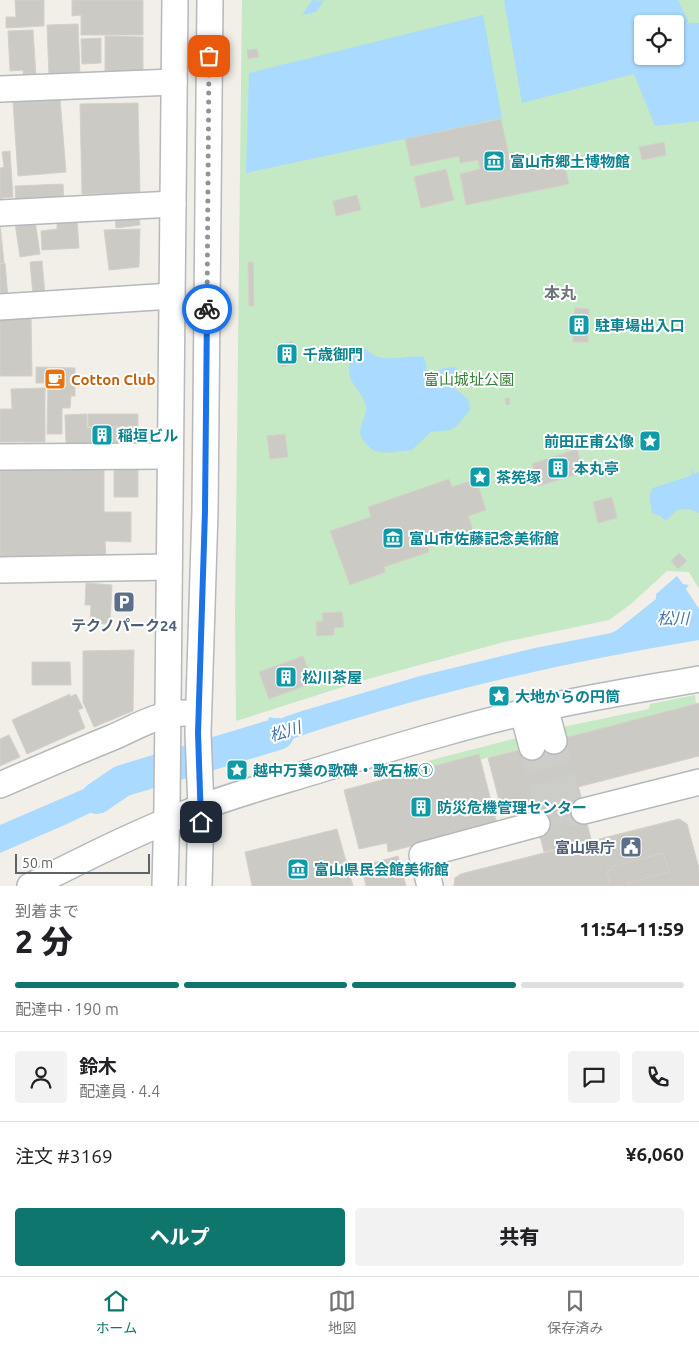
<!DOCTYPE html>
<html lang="ja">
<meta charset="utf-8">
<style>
body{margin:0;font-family:Ubuntu,"Noto Sans JP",sans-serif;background:#f2f2f2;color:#202124;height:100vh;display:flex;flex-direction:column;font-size:19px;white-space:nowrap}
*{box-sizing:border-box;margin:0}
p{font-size:16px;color:#757577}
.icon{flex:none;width:28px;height:28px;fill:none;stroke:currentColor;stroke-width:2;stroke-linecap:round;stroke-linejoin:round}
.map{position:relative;height:886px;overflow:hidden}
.sheet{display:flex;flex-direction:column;background:#fff;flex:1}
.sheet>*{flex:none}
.tools{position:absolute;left:634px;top:15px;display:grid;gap:10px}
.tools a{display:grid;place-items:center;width:50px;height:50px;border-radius:5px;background:#fff;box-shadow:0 1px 4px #0004;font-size:25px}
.scale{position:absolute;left:15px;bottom:12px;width:135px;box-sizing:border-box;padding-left:5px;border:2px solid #5f6368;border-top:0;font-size:14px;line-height:18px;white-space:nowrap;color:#5f6368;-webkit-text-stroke:4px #fff;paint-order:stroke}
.pin{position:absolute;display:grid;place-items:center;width:42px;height:42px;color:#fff;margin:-21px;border-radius:10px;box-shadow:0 2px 8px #0006}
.courier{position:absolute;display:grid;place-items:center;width:50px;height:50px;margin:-25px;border:4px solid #1a73e8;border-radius:50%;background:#fff;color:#222;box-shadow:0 1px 6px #0007}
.overview em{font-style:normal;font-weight:800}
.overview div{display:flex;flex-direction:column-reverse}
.overview{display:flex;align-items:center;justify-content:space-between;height:85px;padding:0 15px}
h1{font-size:32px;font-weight:800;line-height:38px}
.bar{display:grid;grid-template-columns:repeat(4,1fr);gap:8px 5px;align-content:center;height:60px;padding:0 15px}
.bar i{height:6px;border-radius:4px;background:#e0e0e0}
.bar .selected{background:#0f766e}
.bar p{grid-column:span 4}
.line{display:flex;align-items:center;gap:12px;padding:0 15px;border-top:1px solid #e0e0e0}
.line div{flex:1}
.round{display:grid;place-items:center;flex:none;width:52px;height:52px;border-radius:5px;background:#f2f2f2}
.button{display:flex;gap:10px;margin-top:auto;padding:10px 15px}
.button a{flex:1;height:58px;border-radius:5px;background:#0f766e;color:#fff;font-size:20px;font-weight:800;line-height:58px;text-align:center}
.button a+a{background:#f2f2f2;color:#202124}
.menu{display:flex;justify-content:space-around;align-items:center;height:70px;border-top:1px solid #e0e0e0;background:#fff;font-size:14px;color:#757577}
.menu a{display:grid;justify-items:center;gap:2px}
.menu .selected{color:#0f766e}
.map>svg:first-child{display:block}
.green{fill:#c5e8c5;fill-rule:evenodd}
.water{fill:#aadaff;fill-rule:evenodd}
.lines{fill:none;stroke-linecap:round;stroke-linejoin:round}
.river{stroke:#aadaff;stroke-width:32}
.building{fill:#cccac5;stroke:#d6d1c6}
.minor-tunnel{stroke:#ccccc8;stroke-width:25;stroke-dasharray:25 12;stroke-linecap:butt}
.minor-casing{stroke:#b5b8bc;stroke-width:28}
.minor{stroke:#fff;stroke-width:25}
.done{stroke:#929495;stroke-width:5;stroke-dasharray:0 9}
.route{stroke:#1a73e8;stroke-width:6}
.labels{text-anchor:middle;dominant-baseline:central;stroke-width:4;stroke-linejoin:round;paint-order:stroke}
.culture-label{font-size:15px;font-weight:bold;fill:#0d838f;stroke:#fff;text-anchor:start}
.food-label{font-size:15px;font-weight:bold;fill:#c56008;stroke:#fff;text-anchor:start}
.park-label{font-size:15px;fill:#348238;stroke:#fff}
.service-label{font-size:15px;font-weight:bold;fill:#4e5e75;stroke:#fff}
.neighbourhood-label{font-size:16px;font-weight:bold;fill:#70757a;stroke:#fff}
.water-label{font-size:16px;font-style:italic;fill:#4174aa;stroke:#fff}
</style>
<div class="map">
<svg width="699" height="886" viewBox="0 0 699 886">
<rect width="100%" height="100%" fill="#f1efe8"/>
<g class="green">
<path d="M242,0h457v589l-10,-17 -22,-1 -36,33 -22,16 -105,22 -136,37 -132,42 -1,-106zM642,24h33v32h-33z"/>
<polygon points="695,695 696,704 565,738 563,727 649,709 650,704"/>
<polygon points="517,738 520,749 388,784 385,772"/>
</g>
<g class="water">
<polygon points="312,0 324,1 316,12 302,15"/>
<path d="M504,0h174l11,23h10v98l-44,5 -21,-52 -112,29zM642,24h33v32h-33z"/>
<polygon points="483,15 502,118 246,173 249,73"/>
<path d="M358,349h8c15,17 38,5 57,8l2,3 2,12 3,2 14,-6 12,-1 1,1c2,8 -6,10 -7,17l18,14 2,11 -14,17 -6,3 -19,2 -19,18c-13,1 -34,7 -44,-4 -17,-16 0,-26 -2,-39 -2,-16 -19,-22 -17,-41 1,-8 3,-12 9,-17z"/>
<path d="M691,469h1l2,5 5,-2v41l-10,-4 -12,1 -11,11 -6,-5 -8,-3c-1,-9 -5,-18 1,-25l37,-12 2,-2z"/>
<path d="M677,576l6,8 6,1 -3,4 13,20v31c-156,26 -315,63 -463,119l1,-21 34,-12 -3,-7 2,-2 10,3 4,-3 18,-6 118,-35 115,-28 76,-15 6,-3 39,-31v-5z"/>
<polygon points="134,764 135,790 126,793 117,800 67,824 0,853 0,825 100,782 109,774"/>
</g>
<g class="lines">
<polyline class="river" points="97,798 122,781 278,734"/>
</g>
<g class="building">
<polygon points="15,0 44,0 44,26 6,28 6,17 16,17"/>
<polygon points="72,0 143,0 143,35 81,35 81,15 72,16"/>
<polygon points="78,24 80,75 49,76 47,25"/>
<polygon points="33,30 36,77 23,78 23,70 10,71 8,31"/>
<polygon points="105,36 143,37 143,73 105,72"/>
<polygon points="101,38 101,63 82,64 81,39"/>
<polygon points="257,49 259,57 248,59 247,50"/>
<polygon points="60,98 66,172 18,176 13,102"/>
<polygon points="138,103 140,193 82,194 80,104"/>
<polygon points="501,119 512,169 563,158 569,184 466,205 460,174 480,169 478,160 460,163 459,156 411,166 405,139"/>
<polygon points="664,142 666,155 642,160 639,147"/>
<polygon points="10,151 13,197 2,198 2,205 0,205 0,168 4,167 2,152"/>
<polygon points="446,169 454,200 421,208 414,177"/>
<polygon points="63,184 64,202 16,203 15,186"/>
<polygon points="357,195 361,210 336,216 333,201"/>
<polygon points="139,214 140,225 116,228 115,216"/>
<polygon points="77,218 79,248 42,250 41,231 57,229 57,219"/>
<polygon points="35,220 40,254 20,257 15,223"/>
<polygon points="0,223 4,263 0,263"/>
<polygon points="140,229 139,267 109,270 104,230"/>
<polygon points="42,261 45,295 33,296 30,262"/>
<polygon points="248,262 253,262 254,306 249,306"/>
<polygon points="5,263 8,298 0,298 0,264"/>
<polygon points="575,308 589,309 588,342 573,342 573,333 569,332 570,317 574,317"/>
<polygon points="31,313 32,376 0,376 0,316"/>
<polygon points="292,341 299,361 282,367 275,347"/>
<polygon points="36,367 75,368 75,396 71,396 70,408 62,408 62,434 47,434 48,383 36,383"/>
<polygon points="45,388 45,442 0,442 0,409 12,409 11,389"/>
<polygon points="505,398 509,398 510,404 506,405"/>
<polygon points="87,414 87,428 138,427 138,442 66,444 65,415"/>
<polygon points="88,414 138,414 138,426 88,427"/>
<polygon points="285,434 288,457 270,459 267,436"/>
<polygon points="577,449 584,472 539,486 532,464"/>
<polygon points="114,465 138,466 138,497 114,497"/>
<polygon points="104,467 104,512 131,512 131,542 105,541 106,558 0,560 0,468"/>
<polygon points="449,479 452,487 476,479 486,510 468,516 474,532 428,547 429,552 384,567 385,572 350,585 330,531 371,517 368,507"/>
<polygon points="612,497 617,518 598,523 593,502"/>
<polygon points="679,553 687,561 678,569 671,561"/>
<polygon points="86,583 112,585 110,624 90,623 91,605 85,605"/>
<polygon points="342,612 344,627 334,628 334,635 317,636 316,622 323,621 322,613"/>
<polygon points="134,650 133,711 94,727 83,702 83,651"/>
<polygon points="303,656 313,683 269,699 259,672"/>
<polygon points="32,662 70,662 71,685 32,685"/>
<polygon points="70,694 70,697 76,694 83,708 78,710 85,728 27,754 12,720"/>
<polygon points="699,703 699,756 578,787 591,839 544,852 531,801 501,808 488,758"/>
<polygon points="9,735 20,757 0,766 0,739"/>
<polygon points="479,754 497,824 388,852 387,843 359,849 344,790"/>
<polygon points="679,819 687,824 699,869 699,886 629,886 628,883 669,872 663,853 611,867 611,870 607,871 610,886 454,886 455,878 461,874"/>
<polygon points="679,819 687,824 699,869 699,886 454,886 455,878 461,874"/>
<polygon points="337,829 353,886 252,886 245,852"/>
<polygon points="663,853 669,872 628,883 629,886 610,886 607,871 611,870 611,867"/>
<polygon points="398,856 406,886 366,886 361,866"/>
</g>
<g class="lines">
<g class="minor-tunnel">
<polyline points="554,741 573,814 584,811"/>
<polyline points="532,747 551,820 537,824"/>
</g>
<g class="minor-casing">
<g id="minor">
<polyline points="0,89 174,82"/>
<polyline points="0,213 173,204"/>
<polyline points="0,307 172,296"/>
<polyline points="0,457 170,456"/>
<polyline points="0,570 169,567"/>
<polyline points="545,707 554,741"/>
<polyline points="523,713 532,747"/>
<path d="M0,785c37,-16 74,-32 111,-47 26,-11 44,-24 73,-25"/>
<polyline points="584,811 699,782"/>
<path d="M30,886c56,-28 113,-57 172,-79 43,-16 89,-28 133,-42 70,-21 140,-42 212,-58 50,-11 101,-19 152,-28"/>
<polyline points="165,886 167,805 175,0"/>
<polyline points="199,886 201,808 198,733 205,511 210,0"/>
<polyline points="430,886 422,855 537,824"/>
</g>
</g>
<use href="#minor" class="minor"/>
</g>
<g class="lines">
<polyline class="done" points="207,309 209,56"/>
<polyline class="route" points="201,822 198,733 205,511 207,309"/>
</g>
<defs>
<g id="museum-square" transform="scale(1.125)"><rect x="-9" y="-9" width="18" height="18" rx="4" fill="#0f9aa8" stroke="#fff"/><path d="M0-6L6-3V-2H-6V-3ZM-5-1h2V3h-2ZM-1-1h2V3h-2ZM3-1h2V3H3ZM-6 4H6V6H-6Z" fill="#fff"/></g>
<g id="building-square" transform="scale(1.125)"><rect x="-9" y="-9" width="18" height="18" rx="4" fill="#0f9aa8" stroke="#fff"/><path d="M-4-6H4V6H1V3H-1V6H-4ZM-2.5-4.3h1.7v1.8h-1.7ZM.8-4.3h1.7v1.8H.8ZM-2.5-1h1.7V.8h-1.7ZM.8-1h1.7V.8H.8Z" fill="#fff"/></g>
<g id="cafe-square" transform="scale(1.125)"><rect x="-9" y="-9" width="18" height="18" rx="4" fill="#e8710a" stroke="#fff"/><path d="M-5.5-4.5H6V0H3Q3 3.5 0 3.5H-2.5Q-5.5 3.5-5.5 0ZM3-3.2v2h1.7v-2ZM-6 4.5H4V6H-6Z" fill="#fff"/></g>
<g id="sight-square" transform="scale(1.125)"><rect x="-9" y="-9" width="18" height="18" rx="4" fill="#0f9aa8" stroke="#fff"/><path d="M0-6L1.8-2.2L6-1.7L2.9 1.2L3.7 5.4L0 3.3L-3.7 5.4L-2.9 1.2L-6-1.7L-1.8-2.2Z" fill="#fff"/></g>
<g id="parking-square" transform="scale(1.125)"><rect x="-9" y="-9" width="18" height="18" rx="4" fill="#5c6f8a" stroke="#fff"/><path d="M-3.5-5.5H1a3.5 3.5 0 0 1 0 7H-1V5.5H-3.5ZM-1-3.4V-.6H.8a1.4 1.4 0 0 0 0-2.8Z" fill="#fff"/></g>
<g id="civic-square" transform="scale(1.125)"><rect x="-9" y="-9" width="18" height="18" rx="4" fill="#5c6f8a" stroke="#fff"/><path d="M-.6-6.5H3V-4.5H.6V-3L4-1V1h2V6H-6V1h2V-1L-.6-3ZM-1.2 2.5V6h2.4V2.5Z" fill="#fff"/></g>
</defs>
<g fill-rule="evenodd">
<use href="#museum-square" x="494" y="161"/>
<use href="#building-square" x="579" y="325"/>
<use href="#building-square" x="287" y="354"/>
<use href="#cafe-square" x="55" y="379"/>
<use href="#building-square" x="102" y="435"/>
<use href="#sight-square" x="650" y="441"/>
<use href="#building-square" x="558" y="468"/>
<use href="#sight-square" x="480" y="477"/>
<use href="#museum-square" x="393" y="538"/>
<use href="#parking-square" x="124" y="602"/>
<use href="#building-square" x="286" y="677"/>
<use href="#sight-square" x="499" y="696"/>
<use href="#sight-square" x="237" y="770"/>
<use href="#building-square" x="421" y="807"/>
<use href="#civic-square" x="631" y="847"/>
<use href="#museum-square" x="298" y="869"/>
</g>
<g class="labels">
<g class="culture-label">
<text x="510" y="161">富山市郷土博物館</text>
<text x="595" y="325">駐車場出入口</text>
<text x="303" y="354">千歳御門</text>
<text x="118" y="435">稲垣ビル</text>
<text x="634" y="441" text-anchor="end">前田正甫公像</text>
<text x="574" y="468">本丸亭</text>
<text x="496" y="477">茶筅塚</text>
<text x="409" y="538">富山市佐藤記念美術館</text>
<text x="302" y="677">松川茶屋</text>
<text x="515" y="696">大地からの円筒</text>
<text x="253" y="770">越中万葉の歌碑・歌石板①</text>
<text x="437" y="807">防災危機管理センター</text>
<text x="314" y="869">富山県民会館美術館</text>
</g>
<g class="food-label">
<text x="71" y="379">Cotton Club</text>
</g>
<g class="park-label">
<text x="469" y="379">富山城址公園</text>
</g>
<g class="service-label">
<text x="124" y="625">テクノパーク24</text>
<text x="615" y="847" text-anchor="end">富山県庁</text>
</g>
<g class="neighbourhood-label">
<text x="560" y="293">本丸</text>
</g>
<g class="water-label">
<text x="673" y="618">松川</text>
<text transform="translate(285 731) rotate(-17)">松川</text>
</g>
</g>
</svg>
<div class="tools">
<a><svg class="icon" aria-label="locate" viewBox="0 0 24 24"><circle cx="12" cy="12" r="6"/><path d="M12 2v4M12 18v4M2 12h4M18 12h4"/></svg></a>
</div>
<div class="scale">50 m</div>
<div class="pin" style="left:209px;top:56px;background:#ea580c"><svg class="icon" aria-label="bag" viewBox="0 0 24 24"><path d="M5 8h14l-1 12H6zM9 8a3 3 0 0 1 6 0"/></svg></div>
<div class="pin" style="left:201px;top:822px;background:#1f2937"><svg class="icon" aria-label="home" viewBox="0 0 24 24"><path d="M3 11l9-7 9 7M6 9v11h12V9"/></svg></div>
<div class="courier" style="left:207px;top:309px"><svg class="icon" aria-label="bike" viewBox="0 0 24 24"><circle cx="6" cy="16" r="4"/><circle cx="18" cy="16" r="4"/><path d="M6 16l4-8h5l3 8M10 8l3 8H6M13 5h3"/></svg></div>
</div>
<section class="sheet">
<div class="overview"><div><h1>2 分</h1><p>到着まで</p></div><em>11:54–11:59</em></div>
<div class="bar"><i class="selected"></i><i class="selected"></i><i class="selected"></i><i></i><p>配達中 · 190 m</p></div>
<div class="line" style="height:90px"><a class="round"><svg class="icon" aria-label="person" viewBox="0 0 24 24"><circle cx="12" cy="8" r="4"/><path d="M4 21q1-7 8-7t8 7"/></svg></a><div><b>鈴木</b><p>配達員 · 4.4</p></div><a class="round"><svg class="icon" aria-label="chat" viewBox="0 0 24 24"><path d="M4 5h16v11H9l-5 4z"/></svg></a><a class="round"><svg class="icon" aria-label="phone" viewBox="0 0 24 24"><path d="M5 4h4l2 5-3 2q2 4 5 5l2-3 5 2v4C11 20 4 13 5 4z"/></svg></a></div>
<div class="line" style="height:65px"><div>注文 #3169</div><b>¥6,060</b></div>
<div class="button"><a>ヘルプ</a><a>共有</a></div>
</section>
<nav class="menu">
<a class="selected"><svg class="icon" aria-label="home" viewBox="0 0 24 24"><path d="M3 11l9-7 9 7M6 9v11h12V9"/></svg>ホーム</a>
<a><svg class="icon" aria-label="map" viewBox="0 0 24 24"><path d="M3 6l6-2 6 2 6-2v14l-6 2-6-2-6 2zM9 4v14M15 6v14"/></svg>地図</a>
<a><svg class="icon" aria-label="saved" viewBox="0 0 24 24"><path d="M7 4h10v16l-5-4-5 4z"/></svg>保存済み</a>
</nav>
